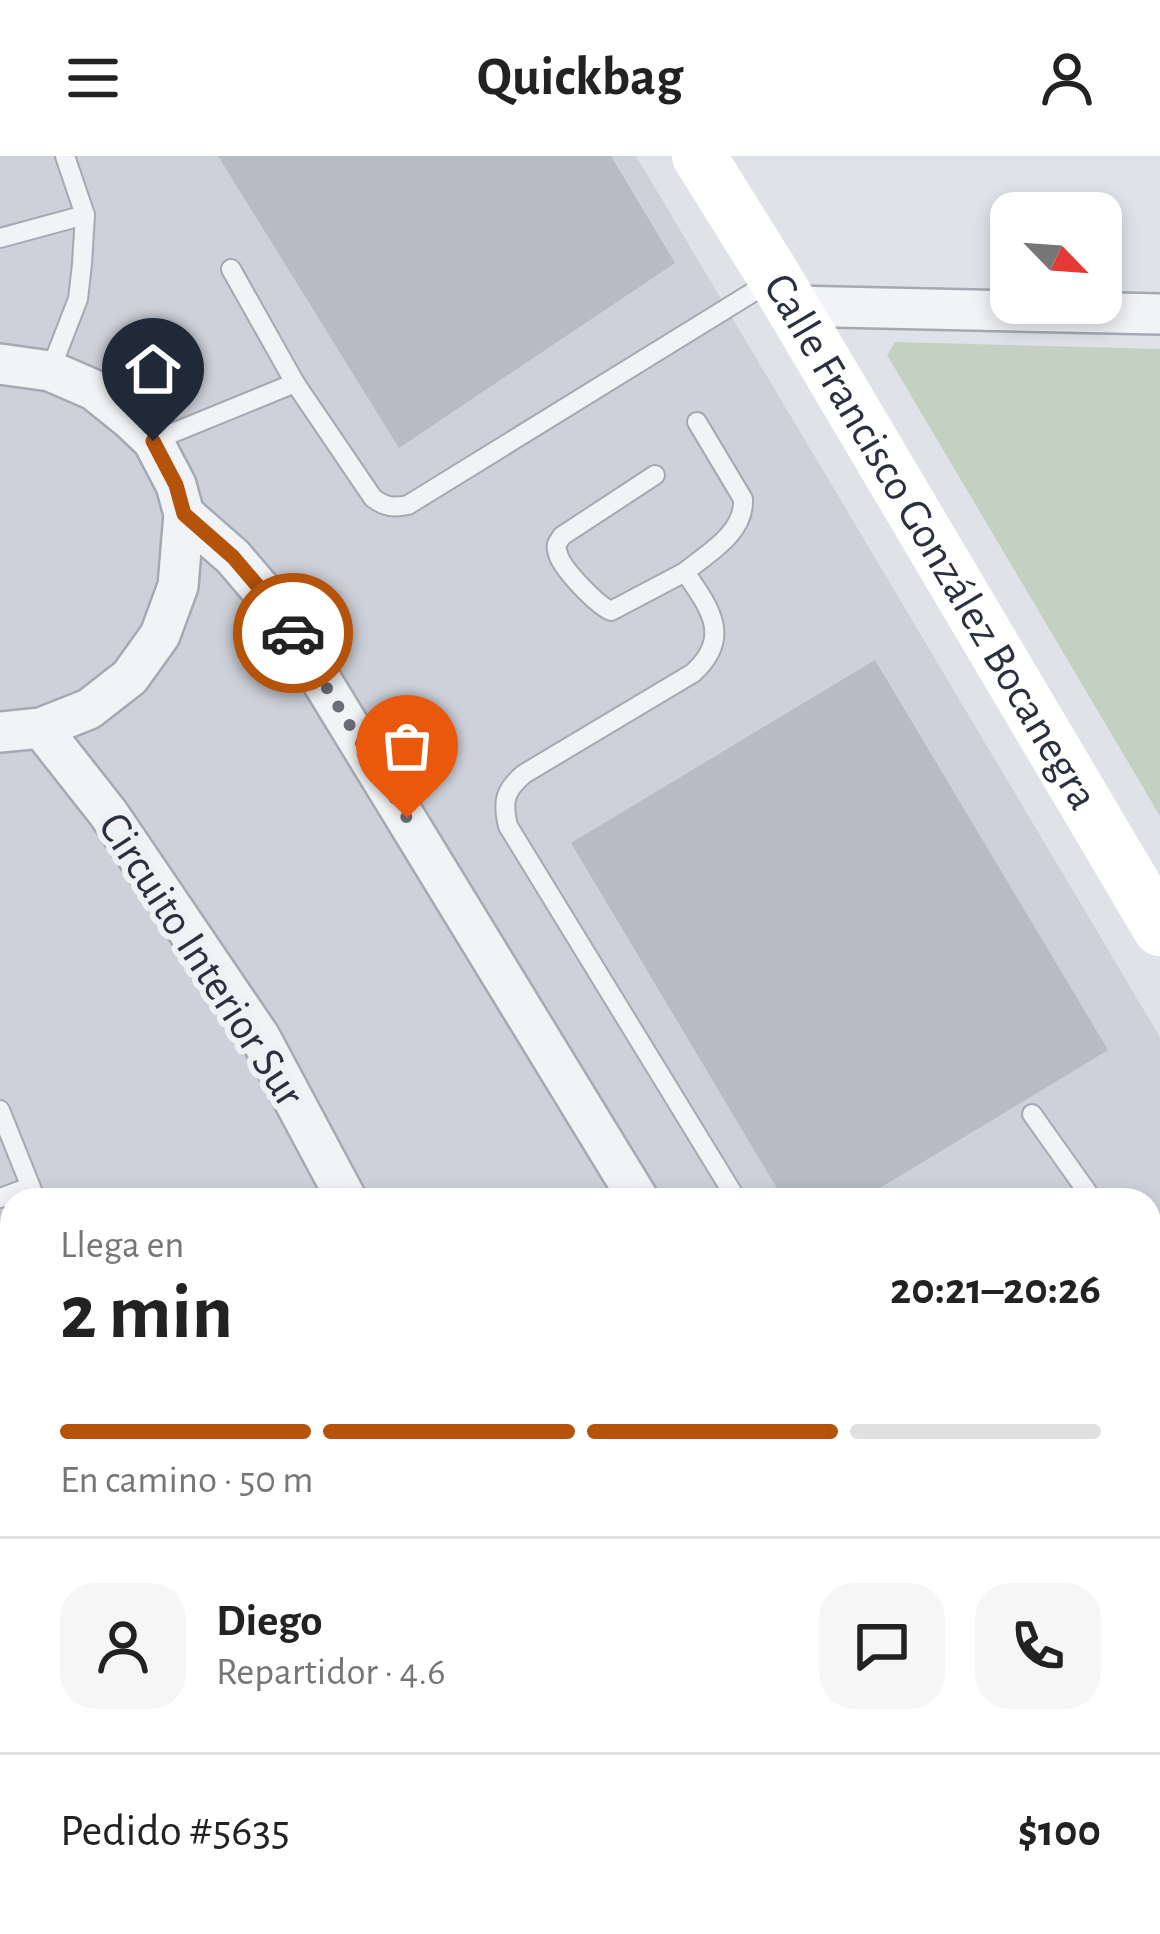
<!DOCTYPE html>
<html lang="es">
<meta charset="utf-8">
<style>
body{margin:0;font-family:"Alegreya Sans",sans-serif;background:#f6f6f6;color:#222;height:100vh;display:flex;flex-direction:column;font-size:45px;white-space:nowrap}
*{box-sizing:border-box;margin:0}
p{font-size:39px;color:#767676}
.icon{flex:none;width:66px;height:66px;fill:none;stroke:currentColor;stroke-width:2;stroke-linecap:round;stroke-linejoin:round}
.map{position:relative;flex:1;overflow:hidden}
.drawer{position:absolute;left:0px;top:1032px;width:1161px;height:747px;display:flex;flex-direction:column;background:#fff;border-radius:36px 36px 0 0;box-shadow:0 6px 18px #0003}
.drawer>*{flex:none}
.needle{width:78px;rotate:115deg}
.fabs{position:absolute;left:990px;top:36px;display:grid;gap:24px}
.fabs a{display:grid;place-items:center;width:132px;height:132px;border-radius:24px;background:#fff;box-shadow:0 6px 18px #0003;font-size:60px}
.pin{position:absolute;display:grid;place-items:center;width:102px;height:102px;color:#fff;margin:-123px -51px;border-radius:50% 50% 50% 0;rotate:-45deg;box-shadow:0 0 12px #0007}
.pin .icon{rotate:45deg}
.courier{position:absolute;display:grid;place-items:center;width:120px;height:120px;margin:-60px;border:9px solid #b45309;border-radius:50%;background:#fff;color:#222;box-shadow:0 3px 15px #0007}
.head em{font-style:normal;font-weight:700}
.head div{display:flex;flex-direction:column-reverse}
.head{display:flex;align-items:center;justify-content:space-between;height:204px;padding:0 60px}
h1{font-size:78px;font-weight:700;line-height:90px}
.bar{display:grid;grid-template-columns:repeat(4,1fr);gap:18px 12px;align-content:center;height:144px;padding:0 60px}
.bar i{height:15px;border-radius:9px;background:#e0e0e0}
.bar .on{background:#b45309}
.bar p{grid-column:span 4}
.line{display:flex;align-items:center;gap:30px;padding:0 60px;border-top:3px solid #e0e0e0}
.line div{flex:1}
.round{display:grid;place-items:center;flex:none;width:126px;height:126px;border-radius:36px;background:#f6f6f6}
header{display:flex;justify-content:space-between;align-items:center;height:156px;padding:0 60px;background:#fff;font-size:54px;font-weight:700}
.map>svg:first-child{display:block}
.built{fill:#ced1d9;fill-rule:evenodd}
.green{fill:#c4d0c1}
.building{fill:#b7bbc3}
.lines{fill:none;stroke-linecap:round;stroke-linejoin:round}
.lane-casing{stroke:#a5a9b1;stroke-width:22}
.street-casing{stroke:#a5a9b1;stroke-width:44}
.lane{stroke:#f2f3f6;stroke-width:18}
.street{stroke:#f2f3f6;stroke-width:39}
.secondary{stroke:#fff;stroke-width:54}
.done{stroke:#696e78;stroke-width:12;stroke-dasharray:0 21.6}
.route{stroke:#b45309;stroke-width:15}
.labels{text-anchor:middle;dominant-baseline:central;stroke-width:12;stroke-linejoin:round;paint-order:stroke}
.street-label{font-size:45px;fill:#2a303d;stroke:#eff1f5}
</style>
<header><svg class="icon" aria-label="menu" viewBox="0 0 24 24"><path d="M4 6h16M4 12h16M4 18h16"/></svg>Quickbag<svg class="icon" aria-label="person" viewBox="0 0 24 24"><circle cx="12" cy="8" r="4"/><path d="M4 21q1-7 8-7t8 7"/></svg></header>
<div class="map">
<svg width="1160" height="1778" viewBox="0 0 1160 1778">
<rect width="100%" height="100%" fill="#dfe2e7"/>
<path class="built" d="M0,0h636l524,881v897h-1160zM12,1044h1137v723h-1137z"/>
<polygon class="green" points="895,186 1160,193 1160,660 887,199"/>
<g class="building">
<polygon points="218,0 611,0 675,107 399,292"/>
<polygon points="875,504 1108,894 860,1044 784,1044 571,687"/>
<polygon points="12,1285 12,1767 464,1767 437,1778 0,1778 0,1290"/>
</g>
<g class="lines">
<g class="lane-casing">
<g id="lane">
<polyline points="0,82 85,59"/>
<polyline points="231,113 295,227"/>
<polyline points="50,215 78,143 82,108 85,59 65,0"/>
<path d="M697,266l46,77c2,34 -35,54 -58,73 24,35 48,65 8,101l-169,101c-19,16 -22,27 -16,52l229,374"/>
<path d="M153,285l142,-58 78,115c12,9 20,10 35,7l363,-224"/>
<path d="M655,319l-93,61c-5,8 -7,8 -4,18 4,15 39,51 53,57l74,-39"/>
<polyline points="0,954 36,1044"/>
<polyline points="1032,958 1093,1044"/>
<polyline points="0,1042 30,1031"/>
<polyline points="1149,1077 1160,1070"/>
<polyline points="0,1144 12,1139"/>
<polyline points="1149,1181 1160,1174"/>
<polyline points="1149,1276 1160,1269"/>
<polyline points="0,1299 12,1295"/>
<polyline points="1149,1375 1160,1368"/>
<polyline points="1149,1454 1160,1448"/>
<polyline points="711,1767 740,1778"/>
</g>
</g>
<g class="street-casing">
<g id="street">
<polyline points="791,150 1160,158"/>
<polyline points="0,208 50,215 94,234 130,263 153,285 176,329 184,358 178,430 160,479 130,521 89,553 41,572 0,576"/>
<polyline points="184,358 233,401 279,455 639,1044"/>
<polyline points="41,572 108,657 260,881 347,1044"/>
<polyline points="770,1767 776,1778"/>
<polyline points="1042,1767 1048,1778"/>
</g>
</g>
<use href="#lane" class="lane"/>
<use href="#street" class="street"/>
<path class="secondary" id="s1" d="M699,0l76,122 385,651"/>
</g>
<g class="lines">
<polyline class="done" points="293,477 407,662"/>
<polyline class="route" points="153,285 176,329 184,358 233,401 279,455 293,477"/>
</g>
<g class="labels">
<g class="street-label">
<text stroke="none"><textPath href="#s1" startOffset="450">Calle Francisco González Bocanegra</textPath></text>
<text transform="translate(201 804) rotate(57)">Circuito Interior Sur</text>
</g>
</g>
</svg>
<div class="fabs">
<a><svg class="needle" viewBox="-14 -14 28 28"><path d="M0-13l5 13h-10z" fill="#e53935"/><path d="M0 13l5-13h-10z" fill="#767676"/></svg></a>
</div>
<div class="pin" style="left:407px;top:662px;background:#ea580c"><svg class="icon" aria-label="bag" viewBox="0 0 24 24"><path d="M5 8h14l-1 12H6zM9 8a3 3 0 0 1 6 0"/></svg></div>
<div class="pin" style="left:153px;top:285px;background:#1f2937"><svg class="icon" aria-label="home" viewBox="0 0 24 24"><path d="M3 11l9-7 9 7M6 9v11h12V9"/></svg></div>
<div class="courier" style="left:293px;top:477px"><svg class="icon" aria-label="car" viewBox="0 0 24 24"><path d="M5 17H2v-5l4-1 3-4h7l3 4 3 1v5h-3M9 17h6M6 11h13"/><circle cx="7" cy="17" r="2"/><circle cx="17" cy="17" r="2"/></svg></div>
<section class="drawer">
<div class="head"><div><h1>2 min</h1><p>Llega en</p></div><em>20:21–20:26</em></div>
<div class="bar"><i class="on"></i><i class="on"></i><i class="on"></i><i></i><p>En camino · 50 m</p></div>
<div class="line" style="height:216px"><a class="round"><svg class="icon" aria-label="person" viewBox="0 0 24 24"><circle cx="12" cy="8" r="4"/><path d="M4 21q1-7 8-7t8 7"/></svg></a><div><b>Diego</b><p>Repartidor · 4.6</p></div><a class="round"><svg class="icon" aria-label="chat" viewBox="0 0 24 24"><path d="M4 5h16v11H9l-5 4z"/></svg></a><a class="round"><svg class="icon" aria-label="phone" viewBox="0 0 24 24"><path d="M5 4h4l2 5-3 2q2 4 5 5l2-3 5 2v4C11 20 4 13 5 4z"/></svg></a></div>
<div class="line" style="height:156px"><div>Pedido #5635</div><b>$100</b></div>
</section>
</div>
